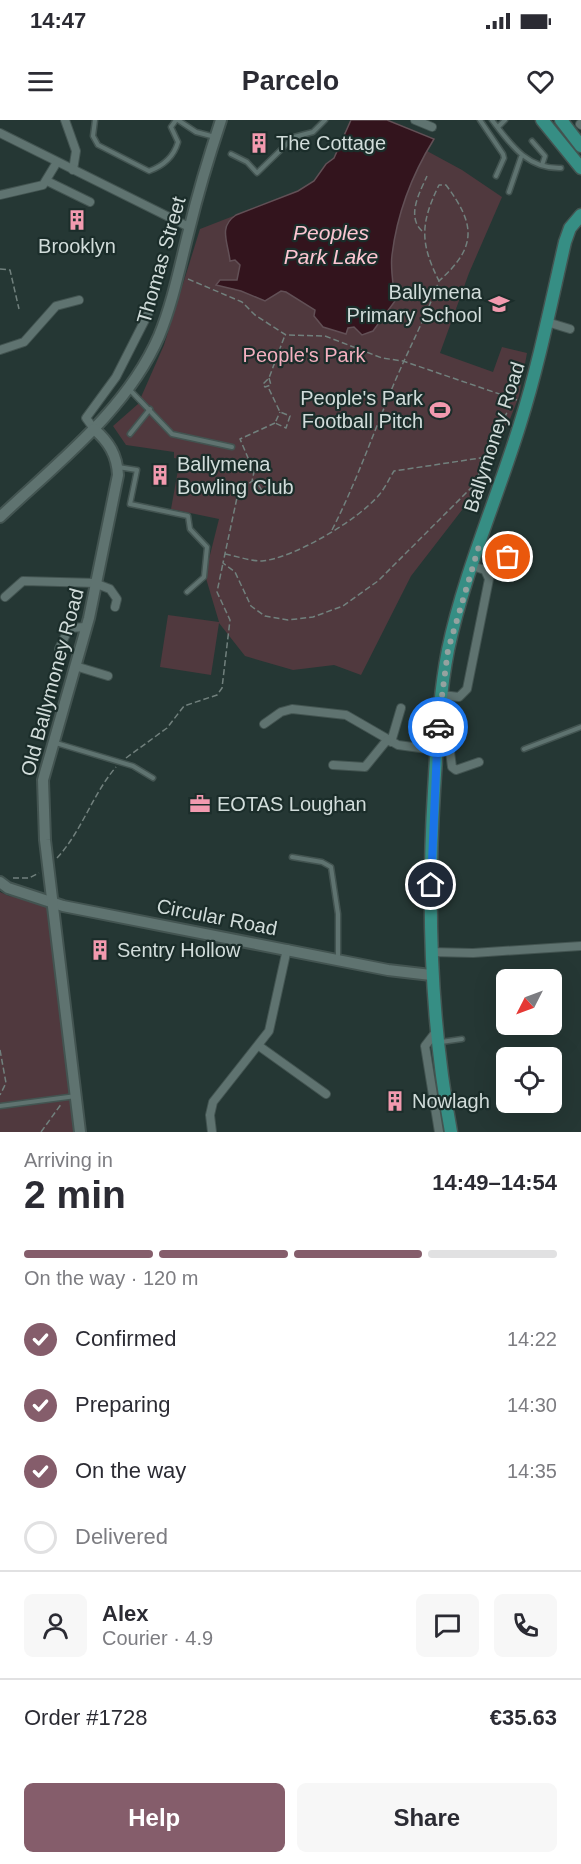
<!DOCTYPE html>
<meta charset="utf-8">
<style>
body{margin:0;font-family:Arial,sans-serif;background:#f7f7f7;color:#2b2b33;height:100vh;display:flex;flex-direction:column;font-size:22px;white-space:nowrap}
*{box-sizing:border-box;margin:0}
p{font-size:20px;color:#7c7c81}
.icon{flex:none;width:33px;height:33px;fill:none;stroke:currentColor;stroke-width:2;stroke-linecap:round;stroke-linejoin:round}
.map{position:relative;height:1012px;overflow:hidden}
.details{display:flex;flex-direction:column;background:#fff;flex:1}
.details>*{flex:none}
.needle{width:39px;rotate:228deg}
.buttons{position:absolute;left:496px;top:849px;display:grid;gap:12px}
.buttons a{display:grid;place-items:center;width:66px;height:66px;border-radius:9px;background:#fff;box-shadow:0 6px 24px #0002;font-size:30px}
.pin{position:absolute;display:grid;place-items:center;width:51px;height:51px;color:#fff;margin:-26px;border:3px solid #fff;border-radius:50%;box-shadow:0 2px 6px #0007}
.courier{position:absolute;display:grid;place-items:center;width:60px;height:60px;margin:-30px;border:4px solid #1a73e8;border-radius:50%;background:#fff;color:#222;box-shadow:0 2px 8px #0007}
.head em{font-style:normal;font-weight:800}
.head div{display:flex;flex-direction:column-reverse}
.head{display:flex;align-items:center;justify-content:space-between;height:102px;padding:0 24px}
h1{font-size:39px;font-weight:800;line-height:45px}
.bar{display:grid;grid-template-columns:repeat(4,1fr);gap:9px 6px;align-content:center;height:72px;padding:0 24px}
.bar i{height:8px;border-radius:4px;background:#e1e1e2}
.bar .current{background:#855d6b}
.bar p{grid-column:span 4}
.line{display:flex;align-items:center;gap:15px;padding:0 24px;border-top:2px solid #e1e1e2}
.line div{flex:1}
.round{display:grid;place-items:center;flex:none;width:63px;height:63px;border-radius:9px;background:#f7f7f7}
ol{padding:0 24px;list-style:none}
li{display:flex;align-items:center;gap:18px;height:66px}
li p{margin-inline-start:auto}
li .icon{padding:6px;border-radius:50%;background:#855d6b;color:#fff;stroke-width:4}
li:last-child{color:#7c7c81}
li i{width:33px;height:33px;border:3px solid #e1e1e2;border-radius:50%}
.action{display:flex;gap:12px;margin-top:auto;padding:12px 24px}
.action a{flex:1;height:69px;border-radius:9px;background:#855d6b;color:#fff;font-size:24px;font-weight:800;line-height:69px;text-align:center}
.action a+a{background:#f7f7f7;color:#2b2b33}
.status{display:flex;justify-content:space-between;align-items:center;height:42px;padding:0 30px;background:#fff;direction:ltr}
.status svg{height:16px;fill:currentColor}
header{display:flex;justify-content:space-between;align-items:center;height:78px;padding:0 24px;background:#fff;font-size:27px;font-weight:800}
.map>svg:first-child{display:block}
.green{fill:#50393e}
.water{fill:#33141d;stroke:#625056;stroke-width:1.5}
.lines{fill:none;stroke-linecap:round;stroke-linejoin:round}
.service-casing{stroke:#435451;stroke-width:7}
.minor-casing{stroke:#435451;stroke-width:10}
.tertiary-casing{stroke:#435451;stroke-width:14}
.primary-casing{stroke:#435451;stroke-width:15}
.path{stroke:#71807d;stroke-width:1.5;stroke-dasharray:6 3;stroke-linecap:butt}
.service{stroke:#5f7370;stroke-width:4}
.minor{stroke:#5f7370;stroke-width:8}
.tertiary{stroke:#5f7370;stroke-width:10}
.primary{stroke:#368e84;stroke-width:12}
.done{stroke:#95a2a0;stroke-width:6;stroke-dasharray:0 10.8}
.route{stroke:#1a73e8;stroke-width:8}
.labels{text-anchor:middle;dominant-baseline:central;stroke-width:4.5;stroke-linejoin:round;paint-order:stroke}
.poi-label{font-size:20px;fill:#d1dcda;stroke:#1b2d2a;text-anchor:start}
.street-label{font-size:20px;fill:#d1dcda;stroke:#1b2d2a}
.park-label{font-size:20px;fill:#f3b0bf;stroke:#1b2d2a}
.water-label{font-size:21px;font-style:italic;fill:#fdc6d2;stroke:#1b2d2a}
</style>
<div class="status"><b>14:47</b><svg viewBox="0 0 49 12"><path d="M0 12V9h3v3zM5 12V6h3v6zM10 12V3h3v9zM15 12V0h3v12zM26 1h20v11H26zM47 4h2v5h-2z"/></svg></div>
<header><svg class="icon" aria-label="menu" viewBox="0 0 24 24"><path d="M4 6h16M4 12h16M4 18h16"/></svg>Parcelo<svg class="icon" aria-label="heart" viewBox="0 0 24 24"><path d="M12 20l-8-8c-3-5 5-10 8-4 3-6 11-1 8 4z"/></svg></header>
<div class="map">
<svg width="581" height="1012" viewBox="0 0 581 1012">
<rect width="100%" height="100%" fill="#253734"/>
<g class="green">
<polygon points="351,0 387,0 434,19 427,31 462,50 502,77 469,153 440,233 493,252 502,227 527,233 519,276 478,380 462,390 411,456 361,555 334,545 293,550 245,536 219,503 211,555 160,547 168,495 219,502 205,455 219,399 171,389 180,339 174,338 174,332 126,325 113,306 138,284 164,225 200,109 298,71 314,61 326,44 334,38"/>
<polygon points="0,772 9,776 52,782 76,1012 0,1012"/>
</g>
<path class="water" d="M351,0h36l47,19c-21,34 -37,75 -42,116 -2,15 2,32 3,46l-22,30 -11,4 -8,-8 -6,1 -2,6 -23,-7 -9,-11 1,-6 -29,-18 -5,-1 -16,10 -24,-10 -25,-6 4,-5h17l3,-15 -5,-5 -5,1c-2,-19 -12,-34 6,-46l62,-24 16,-10 12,-17 8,-6z"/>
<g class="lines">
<g class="service-casing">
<g id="service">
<path d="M95,0l-2,16 5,9 51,26c14,-5 25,-15 29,-29l-7,-15 5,-7"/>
<polyline points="178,0 196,12 215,17"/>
<polyline points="480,0 503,34 504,38 496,56"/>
<path d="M492,0c19,25 35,49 69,48"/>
<polyline points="498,7 505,0"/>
<polyline points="532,21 545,36 542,45"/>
<polyline points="231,34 247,42 257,53 294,17 313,12 325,0"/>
<polyline points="509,72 521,37"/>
<polyline points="130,270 172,314 232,327"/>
<polyline points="130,314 150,289"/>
<polyline points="118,347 137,350 130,384 188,396 190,409 207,427 204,457 187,472"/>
<polyline points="480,426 523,443"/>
<polyline points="508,437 515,416"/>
<polyline points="56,623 133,646 153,658"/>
<polyline points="524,629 581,607"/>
<polyline points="292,737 322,742 331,747 338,794 338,839"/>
<polyline points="441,922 462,919"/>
<polyline points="0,986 76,976"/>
</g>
</g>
<g class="minor-casing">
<g id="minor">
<polyline points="65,0 76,31 73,50"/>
<polyline points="415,0 432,7"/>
<polyline points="580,4 581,5"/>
<polyline points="0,13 189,107"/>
<polyline points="47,61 90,82"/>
<polyline points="0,75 43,65 57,42"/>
<polyline points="547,202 570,209"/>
<polyline points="0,230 24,222 56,186 79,180"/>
<polyline points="94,309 86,298 116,257 148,194"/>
<polyline points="97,464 110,469 117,479 115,487"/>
<polyline points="5,477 23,461 97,463"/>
<polyline points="59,529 69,508 86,507"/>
<polyline points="75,546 108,556"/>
<polyline points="442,575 459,577 467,569 489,459 485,450 472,446"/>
<polyline points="264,604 281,592 292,589 346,595 398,625 450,632 452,647 456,650 479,642"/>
<polyline points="391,622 401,588"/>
<polyline points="333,645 365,647 387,620"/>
<polyline points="430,832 473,833 581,826"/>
<polyline points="435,913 425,926 439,1012"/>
<polyline points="259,926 326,974"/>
<polyline points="212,1012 210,995 213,982 269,911 287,829"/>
</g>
</g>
<g class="tertiary-casing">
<g id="tertiary">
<path d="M0,397c57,-54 127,-107 159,-181 14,-34 21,-71 30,-106 9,-37 20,-74 32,-110"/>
<polyline points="0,762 8,768 63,786 388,850 431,855"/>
<path d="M80,1012l-35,-292 -2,-60 46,-162 29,-143c-1,-20 -9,-33 -24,-46"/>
</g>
</g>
<g class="primary-casing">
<g id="primary">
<polyline points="542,0 581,48"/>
<polyline points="561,0 581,26"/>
<path d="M451,1012c-21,-113 -24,-226 -17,-341 3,-47 5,-95 14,-141 16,-77 49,-151 72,-226 19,-60 31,-121 45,-182l5,-14 11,-13"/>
</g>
</g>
<g class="path">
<path d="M422,111c-16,-15 -2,-39 5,-55"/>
<polyline points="0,149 10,150 19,189"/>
<polyline points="188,159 242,182 255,195 286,215 325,216 382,238 403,241 517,280"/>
<polyline points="269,258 271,265 265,267 263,264 269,258 285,215"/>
<polyline points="269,269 280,292 290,296 286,308 275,303 280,292"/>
<polyline points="275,303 240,319 254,352 252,361 238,373 223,443 235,452 251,486 265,496 288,500 313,497 343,486 378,461 474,365 513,279"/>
<polyline points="252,361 256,361 263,372"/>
<path d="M332,410c24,-47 41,-96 61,-144 15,-36 33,-69 46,-105 -19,-38 -19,-57 0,-96h7c30,40 31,62 -7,96"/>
<path d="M225,434c11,2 25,7 37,7 32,-3 96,-41 117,-66 6,-7 10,-16 15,-24l93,-14"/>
<polyline points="126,638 167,608 184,586 217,575 222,568 230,500 217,472 223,443"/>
<path d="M57,738c25,-27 35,-63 59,-91"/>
<polyline points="13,758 29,758 39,753"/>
<polyline points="0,930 6,963 0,975"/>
<polyline points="41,1012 62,983"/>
</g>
<use href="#service" class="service"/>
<use href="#minor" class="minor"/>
<use href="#tertiary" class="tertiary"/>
<use href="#primary" class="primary"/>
</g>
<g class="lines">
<polyline class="done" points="438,607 448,530 479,426 508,437"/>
<polyline class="route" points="431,765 438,607"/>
</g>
<defs>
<g id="building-bare" transform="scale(1.62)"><path d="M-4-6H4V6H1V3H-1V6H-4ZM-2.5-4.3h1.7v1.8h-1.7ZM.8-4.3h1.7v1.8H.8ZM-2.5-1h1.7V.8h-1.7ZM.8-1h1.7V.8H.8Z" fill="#f29aaf" stroke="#1b2d2a" stroke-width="2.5" paint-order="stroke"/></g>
<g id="school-bare" transform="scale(1.62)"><path d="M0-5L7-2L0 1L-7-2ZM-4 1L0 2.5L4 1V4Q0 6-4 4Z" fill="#f29aaf" stroke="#1b2d2a" stroke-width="2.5" paint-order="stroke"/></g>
<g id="stadium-bare" transform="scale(1.62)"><path d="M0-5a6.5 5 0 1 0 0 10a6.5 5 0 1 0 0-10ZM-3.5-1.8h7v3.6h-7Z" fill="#f29aaf" stroke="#1b2d2a" stroke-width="2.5" paint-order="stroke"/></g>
<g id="office-bare" transform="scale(1.62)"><path d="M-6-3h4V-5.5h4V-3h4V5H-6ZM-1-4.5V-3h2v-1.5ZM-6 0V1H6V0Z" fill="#f29aaf" stroke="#1b2d2a" stroke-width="2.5" paint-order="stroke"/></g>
</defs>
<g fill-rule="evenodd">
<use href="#building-bare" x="259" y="23"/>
<use href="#building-bare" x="77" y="100"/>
<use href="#school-bare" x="499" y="184"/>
<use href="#stadium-bare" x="440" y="290"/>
<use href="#building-bare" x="160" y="355"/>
<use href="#office-bare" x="200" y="684"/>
<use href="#building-bare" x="100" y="830"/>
<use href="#building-bare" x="395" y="981"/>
</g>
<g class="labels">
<g class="poi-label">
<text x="276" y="23">The Cottage</text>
<text x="77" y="126" text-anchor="middle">Brooklyn</text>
<text x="482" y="172" text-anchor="end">Ballymena<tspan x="482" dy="23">Primary School</tspan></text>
<text x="423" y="278" text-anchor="end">People's Park<tspan x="423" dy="23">Football Pitch</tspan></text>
<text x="177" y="344">Ballymena<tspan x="177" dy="23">Bowling Club</tspan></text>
<text x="217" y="684">EOTAS Loughan</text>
<text x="117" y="830">Sentry Hollow</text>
<text x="412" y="981">Nowlagh</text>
</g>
<g class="street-label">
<text transform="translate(161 140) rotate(-74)">Thomas Street</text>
<text transform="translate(494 317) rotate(-72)">Ballymoney Road</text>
<text transform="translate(52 562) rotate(-75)">Old Ballymoney Road</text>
<text transform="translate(217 797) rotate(11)">Circular Road</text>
</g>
<g class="park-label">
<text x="304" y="235">People's Park</text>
</g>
<g class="water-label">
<text x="331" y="112">Peoples<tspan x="331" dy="24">Park Lake</tspan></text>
</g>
</g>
</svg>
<div class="buttons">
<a><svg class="needle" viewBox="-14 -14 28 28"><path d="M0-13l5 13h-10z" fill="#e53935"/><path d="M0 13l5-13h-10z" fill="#7c7c81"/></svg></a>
<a><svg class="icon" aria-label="locate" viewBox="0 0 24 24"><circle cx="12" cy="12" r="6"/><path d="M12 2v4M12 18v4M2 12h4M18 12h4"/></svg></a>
</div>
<div class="pin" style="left:508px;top:437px;background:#ea580c"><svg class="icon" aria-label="bag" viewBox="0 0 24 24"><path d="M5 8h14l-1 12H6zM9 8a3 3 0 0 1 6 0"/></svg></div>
<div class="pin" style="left:431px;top:765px;background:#1f2937"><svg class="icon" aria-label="home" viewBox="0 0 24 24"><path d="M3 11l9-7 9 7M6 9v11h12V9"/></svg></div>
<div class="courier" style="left:438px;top:607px"><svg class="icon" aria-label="car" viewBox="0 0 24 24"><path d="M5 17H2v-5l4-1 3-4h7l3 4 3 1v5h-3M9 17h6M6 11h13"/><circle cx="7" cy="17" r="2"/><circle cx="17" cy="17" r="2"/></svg></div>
</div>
<section class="details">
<div class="head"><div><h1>2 min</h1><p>Arriving in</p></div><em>14:49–14:54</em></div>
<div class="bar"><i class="current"></i><i class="current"></i><i class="current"></i><i></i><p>On the way · 120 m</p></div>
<ol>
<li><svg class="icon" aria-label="check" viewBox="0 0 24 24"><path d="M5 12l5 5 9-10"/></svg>Confirmed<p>14:22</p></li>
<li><svg class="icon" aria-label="check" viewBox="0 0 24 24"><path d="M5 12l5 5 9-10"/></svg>Preparing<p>14:30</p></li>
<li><svg class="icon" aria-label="check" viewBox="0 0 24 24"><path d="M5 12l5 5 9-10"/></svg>On the way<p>14:35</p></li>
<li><i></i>Delivered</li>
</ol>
<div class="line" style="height:108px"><a class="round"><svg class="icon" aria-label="person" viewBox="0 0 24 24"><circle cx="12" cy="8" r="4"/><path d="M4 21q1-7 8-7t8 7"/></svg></a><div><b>Alex</b><p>Courier · 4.9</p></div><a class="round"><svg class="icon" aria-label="chat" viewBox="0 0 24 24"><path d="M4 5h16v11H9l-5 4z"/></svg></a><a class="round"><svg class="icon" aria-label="phone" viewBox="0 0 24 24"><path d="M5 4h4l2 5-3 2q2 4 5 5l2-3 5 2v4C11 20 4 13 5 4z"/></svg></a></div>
<div class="line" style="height:78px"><div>Order #1728</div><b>€35.63</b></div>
<div class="action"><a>Help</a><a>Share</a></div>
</section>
